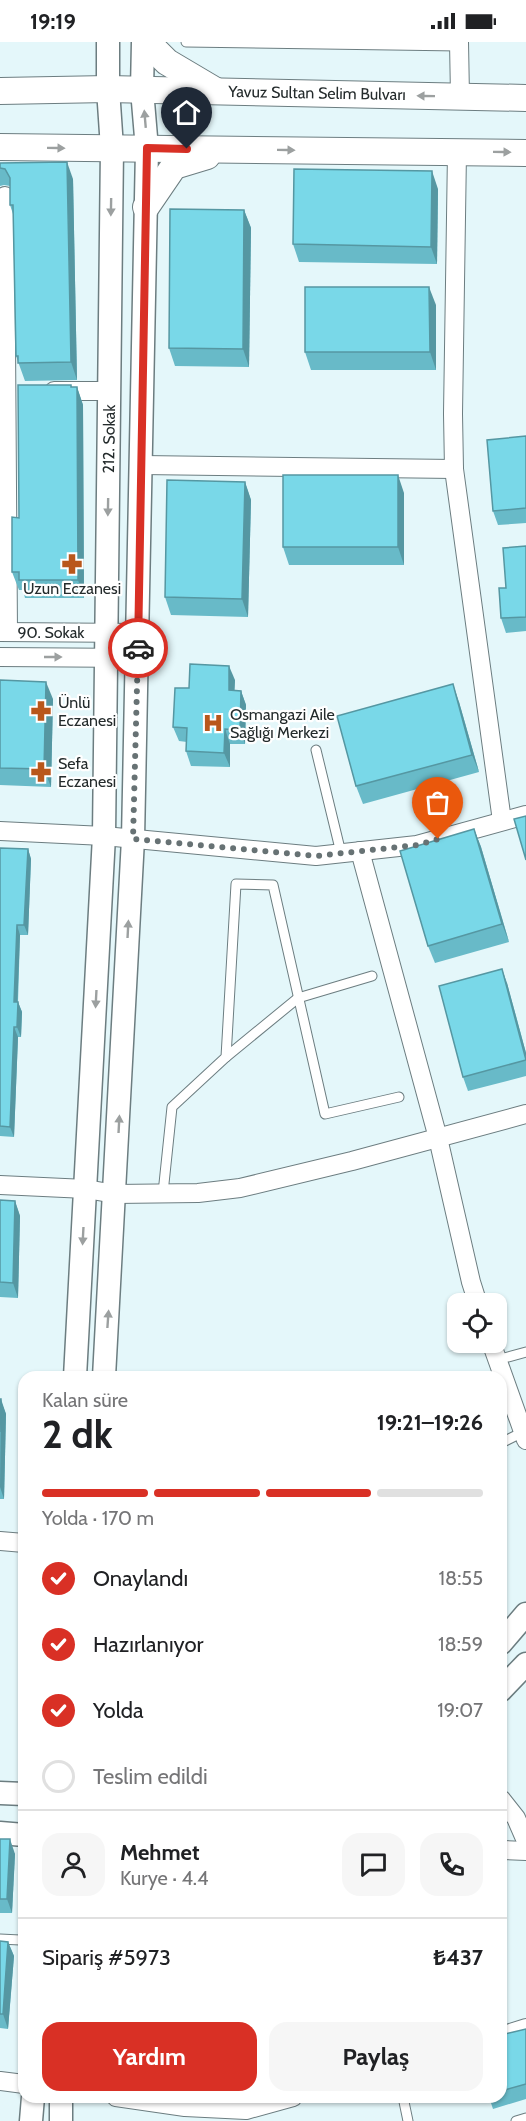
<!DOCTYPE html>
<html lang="tr">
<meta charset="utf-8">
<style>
body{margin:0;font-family:Cabin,sans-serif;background:#f6f6f6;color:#202124;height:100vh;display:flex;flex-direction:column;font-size:22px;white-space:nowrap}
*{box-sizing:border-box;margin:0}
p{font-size:20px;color:#757577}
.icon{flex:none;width:33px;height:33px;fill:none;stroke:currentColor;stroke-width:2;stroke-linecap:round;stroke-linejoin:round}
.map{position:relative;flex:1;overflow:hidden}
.side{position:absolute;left:18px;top:1329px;width:489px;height:732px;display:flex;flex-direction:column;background:#fff;border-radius:18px;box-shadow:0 2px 4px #0004}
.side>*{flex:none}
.tools{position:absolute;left:447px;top:1251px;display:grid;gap:12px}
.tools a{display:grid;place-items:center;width:60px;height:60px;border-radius:12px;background:#fff;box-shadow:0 2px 4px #0004;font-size:30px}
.pin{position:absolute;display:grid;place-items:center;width:51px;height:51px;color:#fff;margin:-62px -26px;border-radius:50% 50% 50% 0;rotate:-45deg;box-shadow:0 0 6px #0007}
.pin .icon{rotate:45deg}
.courier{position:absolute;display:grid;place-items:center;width:60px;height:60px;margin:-30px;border:4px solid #d93025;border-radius:50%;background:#fff;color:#222;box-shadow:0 2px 8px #0007}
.summary em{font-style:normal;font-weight:800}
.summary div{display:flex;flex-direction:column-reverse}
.summary{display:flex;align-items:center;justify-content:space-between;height:102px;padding:0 24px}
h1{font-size:39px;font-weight:800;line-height:45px}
.bar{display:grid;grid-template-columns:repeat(4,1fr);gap:9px 6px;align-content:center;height:72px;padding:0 24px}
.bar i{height:8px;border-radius:4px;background:#e0e0e0}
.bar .current{background:#d93025}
.bar p{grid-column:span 4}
.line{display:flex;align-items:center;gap:15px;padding:0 24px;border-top:2px solid #e0e0e0}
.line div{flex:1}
.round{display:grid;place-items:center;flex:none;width:63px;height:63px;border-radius:18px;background:#f6f6f6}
ol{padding:0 24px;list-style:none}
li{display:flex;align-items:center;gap:18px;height:66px}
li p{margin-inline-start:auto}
li .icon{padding:6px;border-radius:50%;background:#d93025;color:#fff;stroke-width:4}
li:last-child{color:#757577}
li i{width:33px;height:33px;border:3px solid #e0e0e0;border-radius:50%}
.cta{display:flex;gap:12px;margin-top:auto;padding:12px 24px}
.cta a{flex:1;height:69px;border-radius:18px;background:#d93025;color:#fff;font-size:24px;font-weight:800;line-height:69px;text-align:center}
.cta a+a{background:#f6f6f6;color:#202124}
.status{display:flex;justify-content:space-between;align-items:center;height:42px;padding:0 30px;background:#fff;direction:ltr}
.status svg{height:16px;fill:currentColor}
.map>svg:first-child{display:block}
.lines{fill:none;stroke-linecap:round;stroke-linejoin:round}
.service-casing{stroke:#6c7d80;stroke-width:11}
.minor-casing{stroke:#6c7d80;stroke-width:20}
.tertiary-casing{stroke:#6c7d80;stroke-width:25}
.secondary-casing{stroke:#6c7d80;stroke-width:28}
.service{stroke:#fff;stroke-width:9}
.minor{stroke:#fff;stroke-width:18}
.tertiary{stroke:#fff;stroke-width:22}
.secondary{stroke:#fff;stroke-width:26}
.wall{fill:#68bac8}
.shaded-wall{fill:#5597a2}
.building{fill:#79d8e8;stroke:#5597a2;stroke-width:1.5}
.oneway{fill:#9ca0a0}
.done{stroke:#677274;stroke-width:6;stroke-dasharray:0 10.8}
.route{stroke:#d93025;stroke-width:8}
.labels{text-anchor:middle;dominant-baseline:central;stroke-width:4.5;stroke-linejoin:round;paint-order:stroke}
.street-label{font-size:16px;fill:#242b2c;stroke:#fff}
.poi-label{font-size:16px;fill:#242b2c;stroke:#fff;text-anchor:start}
</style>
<div class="status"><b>19:19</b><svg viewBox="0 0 49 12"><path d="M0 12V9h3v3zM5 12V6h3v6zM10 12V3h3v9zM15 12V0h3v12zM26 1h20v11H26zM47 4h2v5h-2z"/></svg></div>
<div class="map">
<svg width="526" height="2079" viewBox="0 0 526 2079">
<rect width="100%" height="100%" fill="#e4f7fa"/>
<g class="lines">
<g class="service-casing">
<g id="service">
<polyline points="186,0 459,4"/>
<polyline points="316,708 341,811"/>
<polyline points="226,1015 298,956 372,934"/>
<polyline points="163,1151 172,1065 226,1015 236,842 273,843 325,1072 399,1055"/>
<polyline points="497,1318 526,1310"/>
<polyline points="501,1401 523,1390"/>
<polyline points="0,1897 20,1898"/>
<polyline points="403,2055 408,2079"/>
<polyline points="516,2079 526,2076"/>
</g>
</g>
<g class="minor-casing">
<g id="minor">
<polyline points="459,0 460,54"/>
<polyline points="457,110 453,372 454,427 502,779"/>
<polyline points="5,154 8,590"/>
<polyline points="54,349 109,349"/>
<polyline points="142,423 454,427"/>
<polyline points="0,590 138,591"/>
<polyline points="0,615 137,616"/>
<polyline points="0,789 104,794 316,814 417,803 526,773"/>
<polyline points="360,809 438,1096 471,1240 478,1262"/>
<polyline points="0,1143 86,1147 115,1152 198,1151 240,1146 352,1119 526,1072"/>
<polyline points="491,1300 526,1398"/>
<polyline points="0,1499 24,1501"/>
<polyline points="501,1757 516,1776 526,1799"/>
<polyline points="501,1808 526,1809"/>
<polyline points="501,1994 526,1986"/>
<polyline points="0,2039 24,2042"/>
<polyline points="116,2055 185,2065 246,2068 293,2055"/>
</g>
</g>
<g class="tertiary-casing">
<g id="tertiary">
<polyline points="75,1335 104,794 112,106 108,47 108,0"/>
<polyline points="104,1335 133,797 147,107 142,48 143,0"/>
<polyline points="501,1601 526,1572"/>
<polyline points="501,1648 526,1622"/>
<polyline points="0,1751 24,1752"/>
<polyline points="0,1791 24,1793"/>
<polyline points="31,2079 33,2055"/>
<polyline points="61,2079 61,2055"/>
</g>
</g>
<g class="secondary-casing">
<g id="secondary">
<polyline points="147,0 167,20 216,49"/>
<polyline points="0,49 108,47 526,56"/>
<polyline points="0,105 526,111"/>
<polyline points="146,165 174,124 207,114"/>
</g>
</g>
<use href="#service" class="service"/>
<use href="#minor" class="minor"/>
<use href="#tertiary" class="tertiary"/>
<use href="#secondary" class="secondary"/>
</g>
<g class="wall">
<polygon points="0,121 73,137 77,338 25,339 16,314 13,172 10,163 10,144 4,143 0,144"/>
<polygon points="438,147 437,222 299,220 293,202"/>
<polygon points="244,168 251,186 249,325 175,324 169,306"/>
<polygon points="436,263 436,328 311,328 305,310"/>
<polygon points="72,345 77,345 83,363 84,556 25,556 23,548 19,548 12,530 19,476"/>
<polygon points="526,394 526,481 498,483 493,469"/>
<polygon points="245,440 251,458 248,575 171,573 165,555"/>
<polygon points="404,451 404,523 289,523 283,505"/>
<polygon points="526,504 526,589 506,591 501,576 506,546"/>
<polygon points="0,638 53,657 51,745 0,743"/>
<polygon points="235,638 234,648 241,649 246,663 245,702 230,702 230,725 191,724 186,709 187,700 179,699 173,685 189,646"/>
<polygon points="459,660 479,730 363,762 356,744"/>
<polygon points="474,787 481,805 509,900 435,921 428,904"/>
<polygon points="0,806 28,807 31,817 28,893 20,893 18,960 22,970 21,995 18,995 14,1095 0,1094"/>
<polygon points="507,941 526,1011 526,1034 468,1049 463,1035"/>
<polygon points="0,1158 15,1159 20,1174 18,1256 0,1255"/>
<polygon points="0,1357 6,1372 4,1457 0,1457"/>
<polygon points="0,1797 15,1812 12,1871 0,1871"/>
<polygon points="0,1899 8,1900 14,1914 8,1987 0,1986"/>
<polygon points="526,1987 526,2057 493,2067 489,2055 501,2055 501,1993"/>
</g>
<g class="shaded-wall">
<polygon points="67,120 73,137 77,338 71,320"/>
<polygon points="432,129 438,147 437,222 431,205"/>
<polygon points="244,168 251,186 249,325 243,307"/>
<polygon points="429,245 436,263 436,328 430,310"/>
<polygon points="71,343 77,359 77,345 83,363 84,556 78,538"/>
<polygon points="398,433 404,451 404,523 398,505"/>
<polygon points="245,440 251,458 248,575 242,557"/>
<polygon points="229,624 235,638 234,663 229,648"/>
<polygon points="46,640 53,657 51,745 44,727"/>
<polygon points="453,642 459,660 479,730 472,713"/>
<polygon points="241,649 246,663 245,702 240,688"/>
<polygon points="225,687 230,702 230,725 224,711"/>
<polygon points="474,787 481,805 509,900 502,882"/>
<polygon points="28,807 31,817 28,893 24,883"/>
<polygon points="17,883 20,893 17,970 14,960"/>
<polygon points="502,927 507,941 526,1011 526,1016"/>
<polygon points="18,960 22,970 21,995 17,985"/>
<polygon points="14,985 18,995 14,1095 10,1085"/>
<polygon points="15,1159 20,1174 18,1256 13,1241"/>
<polygon points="1,1357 6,1372 4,1457 0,1445"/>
<polygon points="10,1797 15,1812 12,1871 7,1857"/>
<polygon points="8,1900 14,1914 8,1987 3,1972"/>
</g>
<g class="building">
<polygon points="67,120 71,320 18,321 18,314 16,314 13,163 10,163 10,136 5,127 0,126 0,121"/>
<polygon points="294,127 432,129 431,205 293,202"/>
<polygon points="170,167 244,168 243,307 169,306"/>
<polygon points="305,245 429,245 430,310 305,310"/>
<polygon points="18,343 71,343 71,345 77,345 78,538 19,538 19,530 12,530 12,475 19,476"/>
<polygon points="526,394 526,466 493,469 487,398"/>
<rect x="283" y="433" width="115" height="72"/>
<polygon points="167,438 245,440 242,557 165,555"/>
<polygon points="526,504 526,575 501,576 499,546 506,546 503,506"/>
<polygon points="190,622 229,624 229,648 241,649 240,688 225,687 224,711 186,709 187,686 173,685 175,646 189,646"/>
<polygon points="0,638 46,640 44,727 0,726"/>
<polygon points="453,642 472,713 356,744 337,674"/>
<polygon points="526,774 526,818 514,777"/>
<polygon points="474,787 502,882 428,904 400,809"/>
<polygon points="0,806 28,807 24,883 17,883 14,960 18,960 17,985 14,985 10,1085 0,1084"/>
<polygon points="502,927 526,1018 463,1035 439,944"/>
<polygon points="0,1158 15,1159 13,1241 0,1240"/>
<polygon points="0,1357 1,1357 0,1390"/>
<polygon points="0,1797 10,1797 7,1857 0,1857"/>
<polygon points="0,1899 8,1900 3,1972 0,1972"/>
<polygon points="526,1987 526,2042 501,2049 501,1993"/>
</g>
<defs><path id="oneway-solid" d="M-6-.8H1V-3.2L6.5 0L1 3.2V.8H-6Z" transform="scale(1.5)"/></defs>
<g class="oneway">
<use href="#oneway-solid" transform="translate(426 54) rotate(-179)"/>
<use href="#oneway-solid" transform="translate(145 77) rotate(-95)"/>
<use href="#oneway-solid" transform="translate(56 106) rotate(1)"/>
<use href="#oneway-solid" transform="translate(286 108) rotate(1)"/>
<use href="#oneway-solid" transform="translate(502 110) rotate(1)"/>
<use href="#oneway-solid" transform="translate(111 165) rotate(91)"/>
<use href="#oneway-solid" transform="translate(108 465) rotate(91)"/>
<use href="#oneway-solid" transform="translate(53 615)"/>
<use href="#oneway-solid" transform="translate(128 887) rotate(-87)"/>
<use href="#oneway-solid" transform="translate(96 957) rotate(93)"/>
<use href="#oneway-solid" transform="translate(119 1082) rotate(-87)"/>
<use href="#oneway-solid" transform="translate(83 1194) rotate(93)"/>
<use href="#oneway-solid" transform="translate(108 1277) rotate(-86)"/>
</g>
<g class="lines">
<polyline class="done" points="138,606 133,797 316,814 417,803 438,797"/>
<polyline class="route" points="138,606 147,106 187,107"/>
</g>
<defs>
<g id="pharmacy-bare" transform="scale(1.62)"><path d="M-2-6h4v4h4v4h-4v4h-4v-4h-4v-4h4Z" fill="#b9571b" stroke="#fff" stroke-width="2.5" paint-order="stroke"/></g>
<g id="hospital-bare" transform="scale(1.62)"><path d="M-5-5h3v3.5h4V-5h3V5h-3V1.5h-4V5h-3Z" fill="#b9571b" stroke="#fff" stroke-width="2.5" paint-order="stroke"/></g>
</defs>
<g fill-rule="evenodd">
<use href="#pharmacy-bare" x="72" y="522"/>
<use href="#pharmacy-bare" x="41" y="669"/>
<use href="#hospital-bare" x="213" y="681"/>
<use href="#pharmacy-bare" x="41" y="730"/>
</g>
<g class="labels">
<g class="street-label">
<text transform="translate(317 51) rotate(1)">Yavuz Sultan Selim Bulvarı</text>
<text transform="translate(109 397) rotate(-89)">212. Sokak</text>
<text x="51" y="590">90. Sokak</text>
</g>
<g class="poi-label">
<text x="72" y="546" text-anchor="middle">Uzun Eczanesi</text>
<text x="58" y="660">Ünlü<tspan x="58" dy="18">Eczanesi</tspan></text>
<text x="230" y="672">Osmangazi Aile<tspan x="230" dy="18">Sağlığı Merkezi</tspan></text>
<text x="58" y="721">Sefa<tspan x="58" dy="18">Eczanesi</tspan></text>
</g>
</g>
</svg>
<div class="tools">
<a><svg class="icon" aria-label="locate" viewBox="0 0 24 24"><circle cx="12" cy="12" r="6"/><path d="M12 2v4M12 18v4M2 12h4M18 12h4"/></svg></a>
</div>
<div class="pin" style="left:438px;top:797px;background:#ea580c"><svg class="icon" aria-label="bag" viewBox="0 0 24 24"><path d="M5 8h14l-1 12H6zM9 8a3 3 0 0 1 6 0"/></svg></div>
<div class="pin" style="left:187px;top:107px;background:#1f2937"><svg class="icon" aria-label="home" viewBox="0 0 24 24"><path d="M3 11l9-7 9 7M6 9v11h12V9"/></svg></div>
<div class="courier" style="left:138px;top:606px"><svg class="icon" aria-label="car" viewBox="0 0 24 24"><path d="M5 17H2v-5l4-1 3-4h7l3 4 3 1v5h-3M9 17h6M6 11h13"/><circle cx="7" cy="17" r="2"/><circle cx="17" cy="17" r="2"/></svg></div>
<section class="side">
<div class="summary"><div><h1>2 dk</h1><p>Kalan süre</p></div><em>19:21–19:26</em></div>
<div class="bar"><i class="current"></i><i class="current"></i><i class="current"></i><i></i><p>Yolda · 170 m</p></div>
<ol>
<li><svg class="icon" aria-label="check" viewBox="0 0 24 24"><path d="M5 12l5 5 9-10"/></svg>Onaylandı<p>18:55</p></li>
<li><svg class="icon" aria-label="check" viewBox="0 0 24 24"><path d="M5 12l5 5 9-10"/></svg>Hazırlanıyor<p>18:59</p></li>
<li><svg class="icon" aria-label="check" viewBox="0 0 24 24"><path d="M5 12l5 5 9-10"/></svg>Yolda<p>19:07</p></li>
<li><i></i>Teslim edildi</li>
</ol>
<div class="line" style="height:108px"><a class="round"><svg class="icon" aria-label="person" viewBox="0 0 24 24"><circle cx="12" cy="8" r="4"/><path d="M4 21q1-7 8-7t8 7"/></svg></a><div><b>Mehmet</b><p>Kurye · 4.4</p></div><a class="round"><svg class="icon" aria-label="chat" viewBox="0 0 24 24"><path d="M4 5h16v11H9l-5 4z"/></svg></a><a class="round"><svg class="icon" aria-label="phone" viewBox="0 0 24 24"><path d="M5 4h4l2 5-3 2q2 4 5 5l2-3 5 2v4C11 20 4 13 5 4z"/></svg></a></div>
<div class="line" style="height:78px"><div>Sipariş #5973</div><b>₺437</b></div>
<div class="cta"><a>Yardım</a><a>Paylaş</a></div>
</section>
</div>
